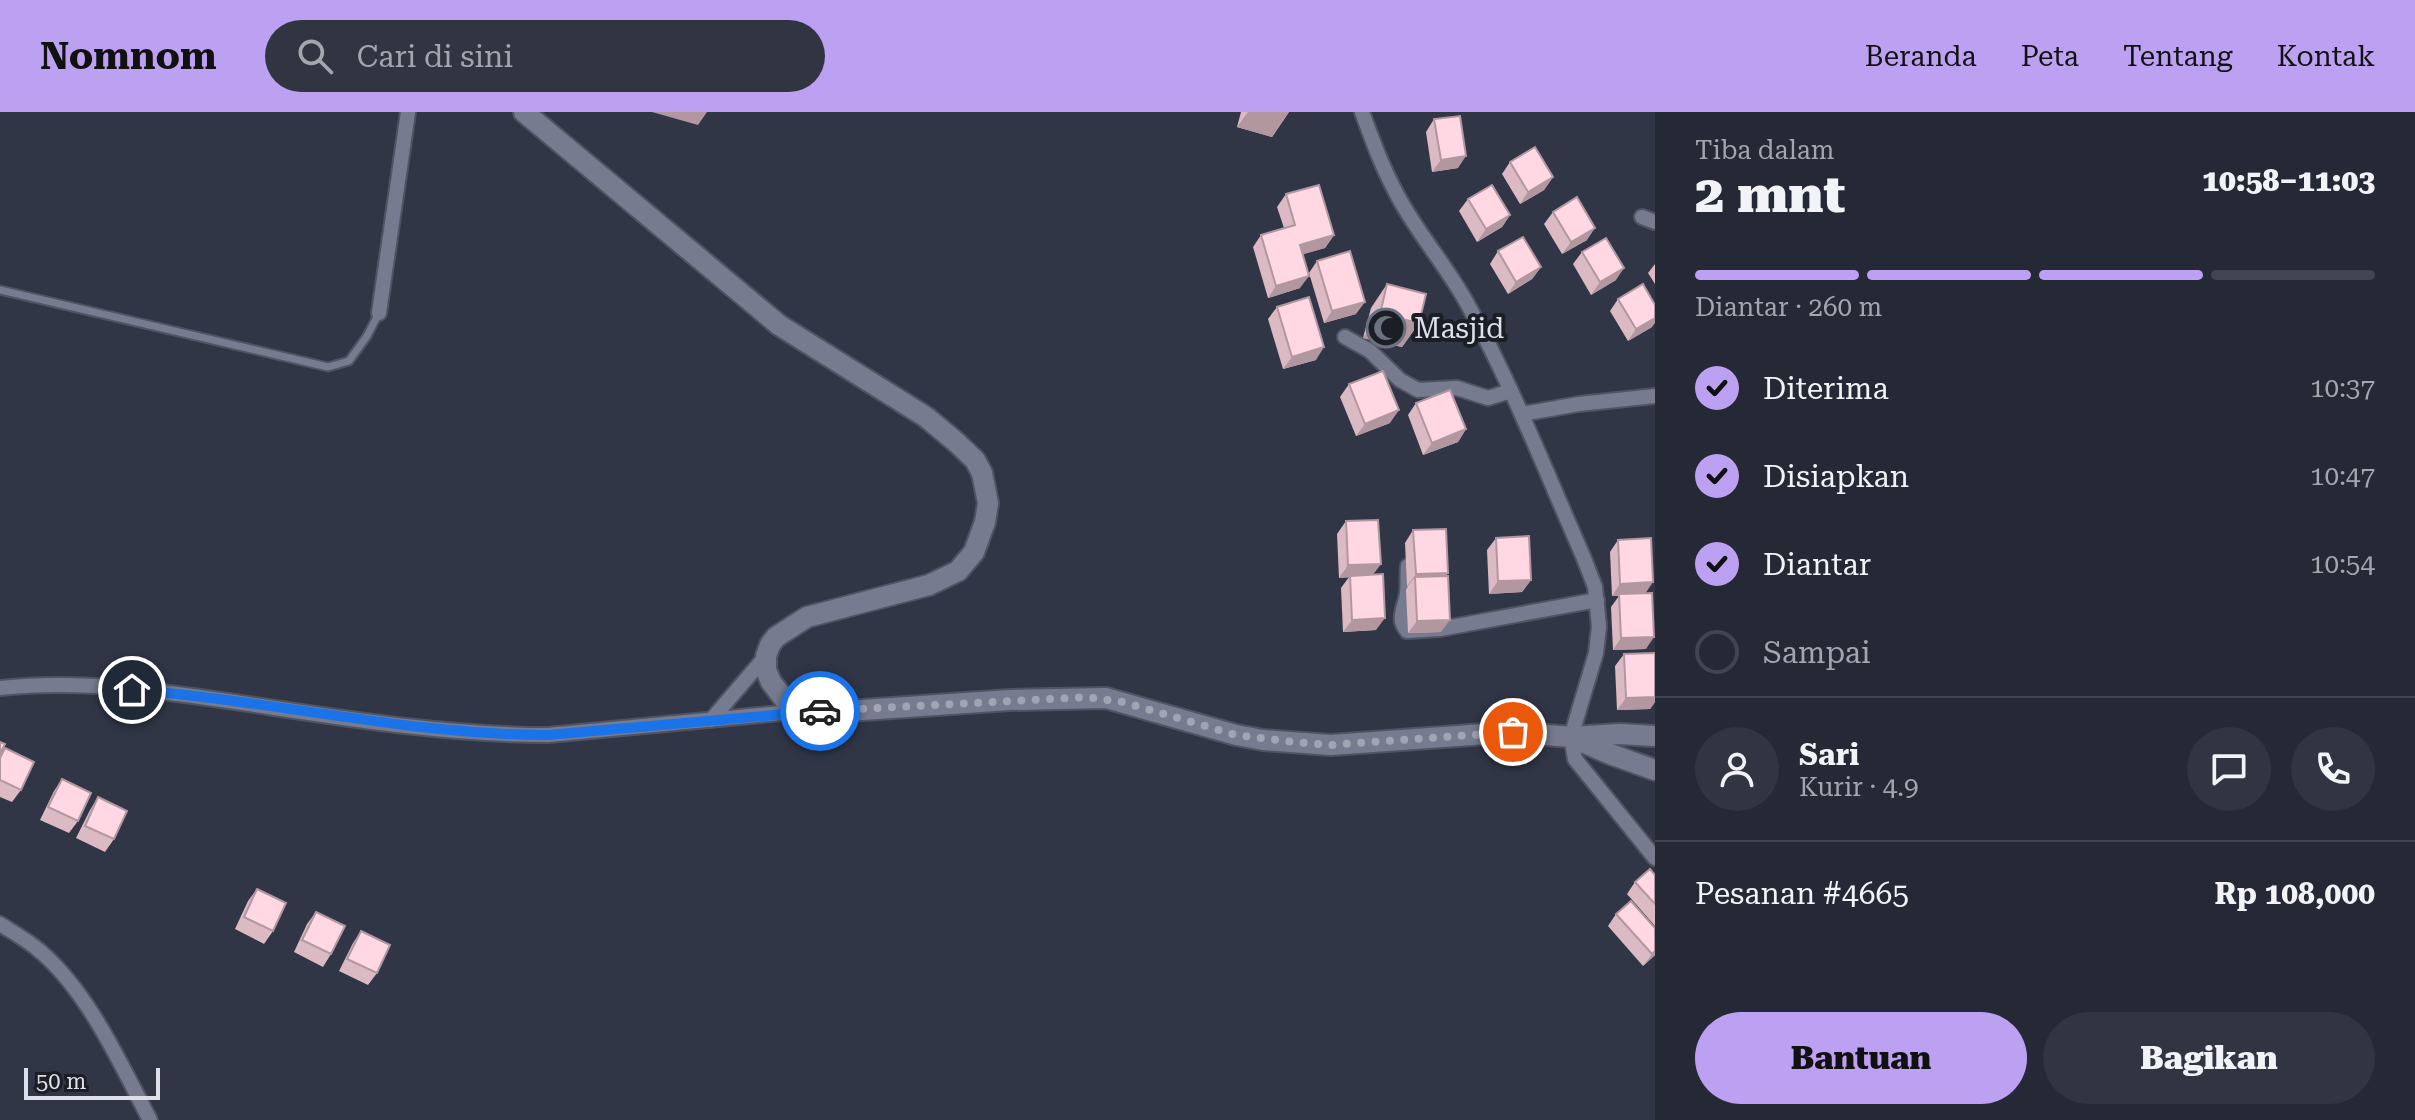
<!DOCTYPE html>
<html lang="id">
<meta charset="utf-8">
<style>
body{margin:0;font-family:"Roboto Serif",serif;background:#313441;color:#f1f3f6;height:100vh;display:flex;flex-direction:column;font-size:30px;white-space:nowrap}
*{box-sizing:border-box;margin:0}
p{font-size:26px;color:#a3a6ad}
.icon{flex:none;width:44px;height:44px;fill:none;stroke:currentColor;stroke-width:2;stroke-linecap:round;stroke-linejoin:round}
.map{position:relative;flex:1;overflow:hidden}
.panel{display:flex;flex-direction:column;background:#252835;width:760px}
.panel>*{flex:none}
.scale{position:absolute;left:24px;bottom:20px;width:136px;box-sizing:border-box;padding-left:8px;border:4px solid #dde0eb;border-top:0;font-size:22px;line-height:28px;white-space:nowrap;color:#dde0eb;-webkit-text-stroke:6px #1c1e26;paint-order:stroke}
.pin{position:absolute;display:grid;place-items:center;width:68px;height:68px;color:#fff;margin:-34px;border:4px solid #fff;border-radius:50%;box-shadow:0 2px 8px #0007}
.courier{position:absolute;display:grid;place-items:center;width:80px;height:80px;margin:-40px;border:6px solid #1a73e8;border-radius:50%;background:#fff;color:#222;box-shadow:0 2px 10px #0007}
.head em{font-style:normal;font-weight:800}
.head div{display:flex;flex-direction:column-reverse}
.head{display:flex;align-items:center;justify-content:space-between;height:136px;padding:0 40px}
h1{font-size:52px;font-weight:800;line-height:60px}
.bar{display:grid;grid-template-columns:repeat(4,1fr);gap:12px 8px;align-content:center;height:96px;padding:0 40px}
.bar i{height:10px;border-radius:6px;background:#424450}
.bar .selected{background:#bca0f2}
.bar p{grid-column:span 4}
.line{display:flex;align-items:center;gap:20px;padding:0 40px;border-top:2px solid #424450}
.line div{flex:1}
.round{display:grid;place-items:center;flex:none;width:84px;height:84px;border-radius:42px;background:#313441}
ol{padding:0 40px;list-style:none}
li{display:flex;align-items:center;gap:24px;height:88px}
li p{margin-inline-start:auto}
li .icon{padding:8px;border-radius:50%;background:#bca0f2;color:#111;stroke-width:4}
li:last-child{color:#a3a6ad}
li i{width:44px;height:44px;border:4px solid #424450;border-radius:50%}
.primary-button{display:flex;gap:16px;margin-top:auto;padding:16px 40px}
.primary-button a{flex:1;height:92px;border-radius:48px;background:#bca0f2;color:#111;font-size:32px;font-weight:800;line-height:92px;text-align:center}
.primary-button a+a{background:#313441;color:#f1f3f6}
header{display:flex;align-items:center;gap:48px;box-sizing:border-box;height:112px;padding:0 40px;background:#bca0f2;color:#111}
header strong{font-size:38px}
nav{display:flex;gap:44px;margin-inline-start:auto;font-size:28px}
.search{width:560px;height:72px;background:#313441;display:flex;align-items:center;gap:20px;box-sizing:border-box;padding:0 28px;border-radius:44px;color:#a3a6ad;font-size:30px}
main{display:flex;flex:1;min-height:0}
.map>svg:first-child{display:block}
.lines{fill:none;stroke-linecap:round;stroke-linejoin:round}
.lane-casing{stroke:#505462;stroke-width:11}
.street-casing{stroke:#505462;stroke-width:18}
.secondary-casing{stroke:#505462;stroke-width:24}
.lane{stroke:#767b8f;stroke-width:7}
.street{stroke:#767b8f;stroke-width:14}
.secondary{stroke:#767b8f;stroke-width:20}
.wall{fill:#dbbac4}
.shaded-wall{fill:#b297a0}
.building{fill:#ffd8e4;stroke:#b297a0;stroke-width:2}
.done{stroke:#a1a4b2;stroke-width:8;stroke-dasharray:0 14.4}
.route{stroke:#1a73e8;stroke-width:10}
.labels{text-anchor:middle;dominant-baseline:central;stroke-width:8;stroke-linejoin:round;paint-order:stroke}
.poi-label{font-size:28px;fill:#dde0eb;stroke:#1c1e26;text-anchor:start}
</style>
<header>
<strong>Nomnom</strong>
<div class="search"><svg class="icon" aria-label="search" viewBox="0 0 24 24"><circle cx="10" cy="10" r="6"/><path d="M15 15l6 6"/></svg>Cari di sini</div>
<nav><a>Beranda</a><a>Peta</a><a>Tentang</a><a>Kontak</a></nav>
</header>
<main>
<div class="map">
<svg width="1655" height="1008" viewBox="0 0 1655 1008">
<rect width="100%" height="100%" fill="#313647"/>
<g class="lines">
<g class="lane-casing">
<polyline id="lane" points="0,178 328,255 349,249 367,224 379,201"/>
</g>
<g class="street-casing">
<g id="street">
<path d="M1362,0c12,33 24,65 42,95 20,34 45,63 64,98 44,80 78,167 115,251l12,31 4,39 -3,27 -25,84 4,22 80,99"/>
<polyline points="1642,105 1655,110"/>
<polyline points="379,201 408,0"/>
<polyline points="1345,225 1370,239 1400,268 1418,278 1457,276 1488,286 1511,279"/>
<polyline points="1522,302 1579,292 1655,284"/>
<path d="M1408,454c-1,9 0,18 -1,27 -2,15 -11,25 0,38l33,-2 157,-29"/>
<path d="M0,576c89,-10 180,6 268,19 92,14 187,28 280,28l254,-24"/>
<polyline points="711,608 766,544"/>
<path d="M0,812c14,9 29,17 41,28 48,41 80,113 109,168"/>
</g>
</g>
<g class="secondary-casing">
<g id="secondary">
<polyline points="524,0 779,213 926,305 956,330 975,348 982,361 988,391 985,410 974,440 958,459 929,473 807,505 776,525 770,533 766,544 766,558 771,570 788,592 803,599 848,599 1010,588 1106,586 1236,623 1263,628 1331,633 1513,620 1571,625 1620,622 1655,624"/>
<polyline points="1571,625 1610,642 1655,658"/>
</g>
</g>
<use href="#lane" class="lane"/>
<use href="#street" class="street"/>
<use href="#secondary" class="secondary"/>
</g>
<g class="wall">
<polygon points="1241,0 1289,0 1272,25 1237,15"/>
<polygon points="1434,7 1458,56 1432,60 1426,20"/>
<polygon points="1510,50 1553,65 1544,78 1520,92 1502,62"/>
<polygon points="1286,82 1334,123 1325,136 1302,142 1300,176 1268,186 1253,135 1261,123 1284,116 1277,95"/>
<polygon points="1468,87 1510,103 1502,115 1477,130 1459,99"/>
<polygon points="1553,100 1587,128 1562,142 1544,112"/>
<polygon points="1498,139 1541,155 1532,167 1508,182 1490,152"/>
<polygon points="1582,140 1616,168 1591,183 1573,152"/>
<polygon points="1317,149 1356,202 1324,211 1309,161"/>
<polygon points="1655,152 1655,172 1648,161"/>
<polygon points="1387,172 1419,211 1402,235 1363,226 1371,196"/>
<polygon points="1618,187 1652,215 1628,229 1610,199"/>
<polygon points="1277,195 1316,248 1283,257 1268,207"/>
<polygon points="1349,272 1390,311 1356,324 1340,285"/>
<polygon points="1416,291 1466,317 1458,330 1423,343 1408,303"/>
<polygon points="1346,409 1373,463 1376,518 1343,520 1341,476 1349,465 1339,466 1337,422"/>
<polygon points="1413,418 1448,461 1446,464 1441,520 1408,521 1406,478 1408,474 1407,474 1405,431"/>
<polygon points="1496,426 1531,468 1522,480 1489,482 1487,438"/>
<polygon points="1618,428 1645,481 1646,537 1613,538 1611,495 1619,484 1612,484 1610,440"/>
<polygon points="1655,541 1655,590 1650,597 1617,598 1615,554 1624,542"/>
<polygon points="5,636 21,678 12,690 0,685 0,643"/>
<polygon points="62,667 78,709 69,721 40,708 54,679"/>
<polygon points="98,685 114,727 105,740 76,726 90,698"/>
<polygon points="1655,763 1655,814 1627,782 1635,770"/>
<polygon points="257,777 273,819 264,832 235,817 248,789"/>
<polygon points="316,800 331,842 323,855 294,840 307,812"/>
<polygon points="1616,802 1655,843 1643,854 1608,814"/>
<polygon points="361,819 377,861 368,873 339,859 353,831"/>
</g>
<g class="shaded-wall">
<polygon points="652,0 707,0 698,13"/>
<polygon points="1248,0 1289,0 1272,25 1237,15"/>
<polygon points="1466,44 1458,56 1432,60 1441,48"/>
<polygon points="1553,65 1544,78 1520,92 1528,80"/>
<polygon points="1510,103 1502,115 1477,130 1486,117"/>
<polygon points="1595,116 1587,128 1562,142 1571,130"/>
<polygon points="1334,123 1325,136 1291,146 1300,133"/>
<polygon points="1541,155 1532,167 1508,182 1516,170"/>
<polygon points="1624,156 1616,168 1591,183 1600,170"/>
<polygon points="1309,164 1300,176 1268,186 1276,174"/>
<polygon points="1365,190 1356,202 1324,211 1332,199"/>
<polygon points="1380,202 1419,211 1402,235 1363,226"/>
<polygon points="1655,206 1655,211 1652,215 1628,229 1636,217"/>
<polygon points="1324,235 1316,248 1283,257 1292,245"/>
<polygon points="1399,298 1390,311 1356,324 1365,312"/>
<polygon points="1466,317 1458,330 1423,343 1432,331"/>
<polygon points="1381,452 1372,464 1339,466 1348,453"/>
<polygon points="1448,461 1440,473 1415,465 1408,474 1407,474 1416,462"/>
<polygon points="1531,468 1522,480 1489,482 1498,469"/>
<polygon points="1653,470 1645,482 1612,484 1620,472"/>
<polygon points="1385,506 1376,518 1343,520 1352,508"/>
<polygon points="1450,508 1441,520 1408,521 1417,509"/>
<polygon points="1654,525 1646,537 1613,538 1621,526"/>
<polygon points="1655,585 1655,590 1650,597 1617,598 1626,586"/>
<polygon points="1655,839 1655,843 1643,854 1652,842"/>
</g>
<g class="building">
<polygon points="1460,4 1466,44 1441,48 1434,7"/>
<polygon points="1535,35 1553,65 1528,80 1510,50"/>
<polygon points="1319,73 1334,123 1300,133 1309,164 1276,174 1261,123 1295,113 1286,82"/>
<polygon points="1492,73 1510,103 1486,117 1468,87"/>
<polygon points="1577,85 1595,116 1571,130 1553,100"/>
<polygon points="1523,125 1541,155 1516,170 1498,139"/>
<polygon points="1606,126 1624,156 1600,170 1582,140"/>
<polygon points="1350,139 1365,190 1332,199 1317,149"/>
<polygon points="1387,172 1426,182 1419,211 1380,202"/>
<polygon points="1643,172 1655,193 1655,206 1636,217 1618,187"/>
<polygon points="1309,185 1324,235 1292,245 1277,195"/>
<polygon points="1383,259 1399,298 1365,312 1349,272"/>
<polygon points="1450,278 1466,317 1432,331 1416,291"/>
<polygon points="1378,408 1381,452 1348,453 1346,409"/>
<polygon points="1446,417 1448,461 1416,462 1413,418"/>
<polygon points="1529,424 1531,468 1498,469 1496,426"/>
<polygon points="1651,426 1653,470 1620,472 1618,428"/>
<polygon points="1383,462 1385,506 1352,508 1350,464"/>
<polygon points="1448,464 1450,508 1417,509 1415,465"/>
<polygon points="1652,481 1654,525 1621,526 1619,482"/>
<polygon points="1655,541 1655,585 1626,586 1624,542"/>
<polygon points="0,630 5,632 0,642"/>
<polygon points="5,636 34,650 21,678 0,668 0,646"/>
<polygon points="62,667 91,681 78,709 48,695"/>
<polygon points="98,685 127,699 114,727 85,714"/>
<polygon points="1650,757 1655,763 1655,792 1635,770"/>
<polygon points="257,777 286,791 273,819 244,805"/>
<polygon points="1631,789 1655,816 1655,839 1652,842 1616,802"/>
<polygon points="316,800 345,814 331,842 302,828"/>
<polygon points="361,819 390,833 377,861 347,847"/>
</g>
<g class="lines">
<polyline class="done" points="820,599 1086,585 1123,590 1236,623 1294,630 1331,633 1513,620"/>
<path class="route" d="M132,578c139,10 276,45 416,45l272,-24"/>
</g>
<defs>
<g id="mosque-ring" transform="scale(2)"><circle r="9.5" fill="#1c1e26" stroke="#6b7280" stroke-width="1.5"/><path d="M3.5-4.9A6 6 0 1 0 3.5 4.9A5 5 0 1 1 3.5-4.9Z" fill="#6b7280"/></g>
</defs>
<g fill-rule="evenodd">
<use href="#mosque-ring" x="1386" y="216"/>
</g>
<g class="labels">
<g class="poi-label">
<text x="1414" y="216">Masjid</text>
</g>
</g>
</svg>
<div class="scale">50 m</div>
<div class="pin" style="left:1513px;top:620px;background:#ea580c"><svg class="icon" aria-label="bag" viewBox="0 0 24 24"><path d="M5 8h14l-1 12H6zM9 8a3 3 0 0 1 6 0"/></svg></div>
<div class="pin" style="left:132px;top:578px;background:#1f2937"><svg class="icon" aria-label="home" viewBox="0 0 24 24"><path d="M3 11l9-7 9 7M6 9v11h12V9"/></svg></div>
<div class="courier" style="left:820px;top:599px"><svg class="icon" aria-label="car" viewBox="0 0 24 24"><path d="M5 17H2v-5l4-1 3-4h7l3 4 3 1v5h-3M9 17h6M6 11h13"/><circle cx="7" cy="17" r="2"/><circle cx="17" cy="17" r="2"/></svg></div>
</div>
<section class="panel">
<div class="head"><div><h1>2 mnt</h1><p>Tiba dalam</p></div><em>10:58–11:03</em></div>
<div class="bar"><i class="selected"></i><i class="selected"></i><i class="selected"></i><i></i><p>Diantar · 260 m</p></div>
<ol>
<li><svg class="icon" aria-label="check" viewBox="0 0 24 24"><path d="M5 12l5 5 9-10"/></svg>Diterima<p>10:37</p></li>
<li><svg class="icon" aria-label="check" viewBox="0 0 24 24"><path d="M5 12l5 5 9-10"/></svg>Disiapkan<p>10:47</p></li>
<li><svg class="icon" aria-label="check" viewBox="0 0 24 24"><path d="M5 12l5 5 9-10"/></svg>Diantar<p>10:54</p></li>
<li><i></i>Sampai</li>
</ol>
<div class="line" style="height:144px"><a class="round"><svg class="icon" aria-label="person" viewBox="0 0 24 24"><circle cx="12" cy="8" r="4"/><path d="M4 21q1-7 8-7t8 7"/></svg></a><div><b>Sari</b><p>Kurir · 4.9</p></div><a class="round"><svg class="icon" aria-label="chat" viewBox="0 0 24 24"><path d="M4 5h16v11H9l-5 4z"/></svg></a><a class="round"><svg class="icon" aria-label="phone" viewBox="0 0 24 24"><path d="M5 4h4l2 5-3 2q2 4 5 5l2-3 5 2v4C11 20 4 13 5 4z"/></svg></a></div>
<div class="line" style="height:104px"><div>Pesanan #4665</div><b>Rp 108,000</b></div>
<div class="primary-button"><a>Bantuan</a><a>Bagikan</a></div>
</section>
</main>
